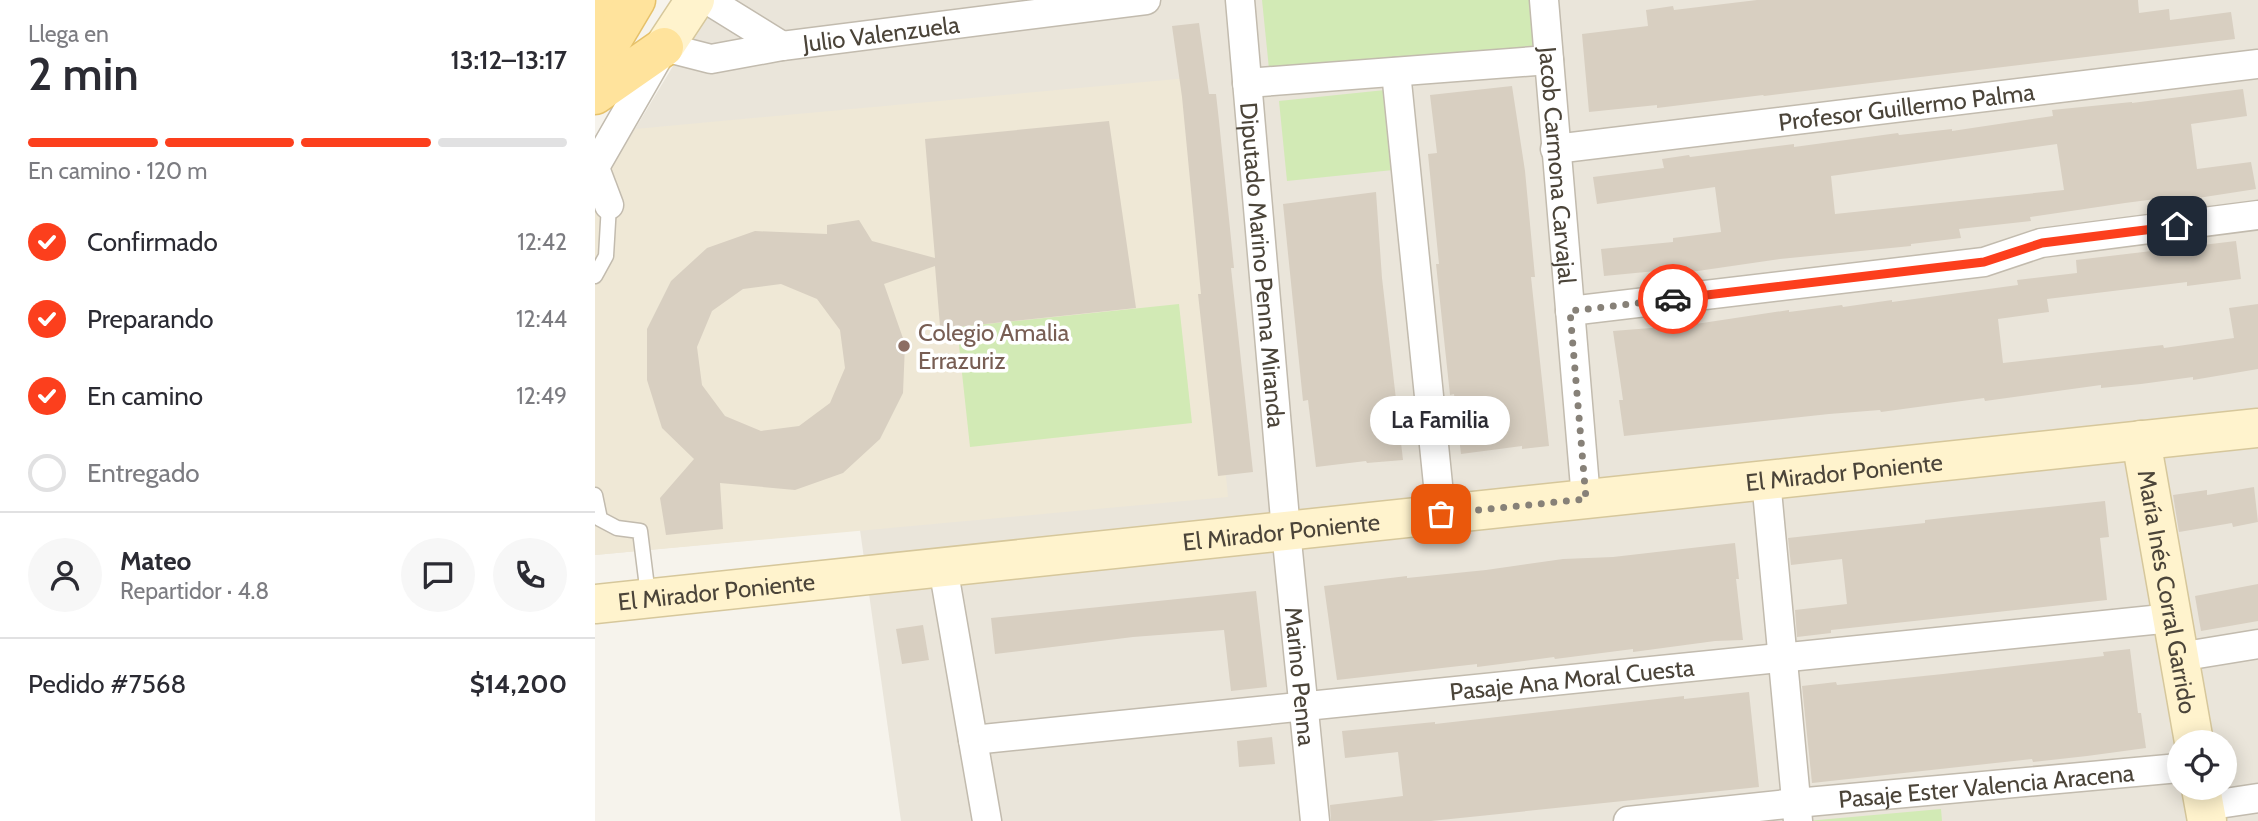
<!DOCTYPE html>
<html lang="es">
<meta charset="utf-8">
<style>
body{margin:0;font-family:Cabin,sans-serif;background:#f7f7f7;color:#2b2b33;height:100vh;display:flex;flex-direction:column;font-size:26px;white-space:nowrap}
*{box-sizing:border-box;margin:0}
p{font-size:23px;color:#7c7c81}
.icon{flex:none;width:38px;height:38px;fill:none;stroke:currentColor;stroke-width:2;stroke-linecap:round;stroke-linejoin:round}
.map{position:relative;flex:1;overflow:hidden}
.drawer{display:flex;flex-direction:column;background:#fff;width:595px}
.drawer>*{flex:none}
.fabs{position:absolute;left:1572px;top:730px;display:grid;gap:14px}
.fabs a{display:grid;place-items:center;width:70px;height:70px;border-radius:50%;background:#fff;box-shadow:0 4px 18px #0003;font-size:35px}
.pin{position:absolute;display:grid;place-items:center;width:60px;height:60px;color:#fff;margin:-30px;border-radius:14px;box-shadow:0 4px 10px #0006}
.courier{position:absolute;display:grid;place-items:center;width:70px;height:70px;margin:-35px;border:5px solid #fc3f1d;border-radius:50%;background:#fff;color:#222;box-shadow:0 2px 9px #0007}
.bubble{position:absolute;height:49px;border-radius:24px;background:#fff;box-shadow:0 4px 18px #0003;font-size:23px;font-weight:600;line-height:49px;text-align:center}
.head em{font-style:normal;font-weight:600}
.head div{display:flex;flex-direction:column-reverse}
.head{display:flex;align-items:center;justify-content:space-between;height:119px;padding:0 28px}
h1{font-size:46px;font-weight:600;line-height:52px}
.bar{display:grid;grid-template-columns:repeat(4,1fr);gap:10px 7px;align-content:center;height:84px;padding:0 28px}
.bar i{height:9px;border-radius:5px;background:#e1e1e2}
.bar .active{background:#fc3f1d}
.bar p{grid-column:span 4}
.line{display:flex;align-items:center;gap:18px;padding:0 28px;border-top:2px solid #e1e1e2}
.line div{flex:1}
.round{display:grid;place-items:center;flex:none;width:74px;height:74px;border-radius:37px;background:#f7f7f7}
ol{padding:0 28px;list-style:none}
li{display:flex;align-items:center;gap:21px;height:77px}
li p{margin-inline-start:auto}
li .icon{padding:7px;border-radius:50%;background:#fc3f1d;color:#fff;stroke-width:4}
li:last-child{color:#7c7c81}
li i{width:38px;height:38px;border:4px solid #e1e1e2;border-radius:50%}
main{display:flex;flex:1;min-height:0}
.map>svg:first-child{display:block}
.residential{fill:#eae5da;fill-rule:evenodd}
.education{fill:#efe8d6}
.green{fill:#d2eab5}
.building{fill:#d8cfc1;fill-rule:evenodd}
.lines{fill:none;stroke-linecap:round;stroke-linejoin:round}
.lane-casing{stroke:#c2bbae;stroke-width:17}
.street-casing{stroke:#c2bbae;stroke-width:31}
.secondary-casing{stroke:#d6c79b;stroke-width:41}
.primary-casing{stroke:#e6c16a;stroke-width:41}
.lane{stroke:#fff;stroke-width:14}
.street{stroke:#fff;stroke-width:28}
.secondary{stroke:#fff3cd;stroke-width:38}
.primary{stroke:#ffe39c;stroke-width:38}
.done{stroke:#878178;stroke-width:7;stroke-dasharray:0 12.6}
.route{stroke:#fc3f1d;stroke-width:9}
.education-dot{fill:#8d6e63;stroke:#fff;stroke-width:2.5}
.labels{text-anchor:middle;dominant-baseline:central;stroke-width:7;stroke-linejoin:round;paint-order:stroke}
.street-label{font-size:24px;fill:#4b4439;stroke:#fff}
.education-label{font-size:24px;fill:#785e54;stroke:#fff;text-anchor:start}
</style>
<main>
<section class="drawer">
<div class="head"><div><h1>2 min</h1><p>Llega en</p></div><em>13:12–13:17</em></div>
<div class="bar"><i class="active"></i><i class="active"></i><i class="active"></i><i></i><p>En camino · 120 m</p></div>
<ol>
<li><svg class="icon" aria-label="check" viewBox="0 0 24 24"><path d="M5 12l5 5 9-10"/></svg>Confirmado<p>12:42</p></li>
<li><svg class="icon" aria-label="check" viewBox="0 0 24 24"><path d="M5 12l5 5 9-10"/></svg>Preparando<p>12:44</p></li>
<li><svg class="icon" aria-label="check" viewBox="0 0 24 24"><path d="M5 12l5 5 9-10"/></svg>En camino<p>12:49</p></li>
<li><i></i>Entregado</li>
</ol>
<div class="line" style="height:126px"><a class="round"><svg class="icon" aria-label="person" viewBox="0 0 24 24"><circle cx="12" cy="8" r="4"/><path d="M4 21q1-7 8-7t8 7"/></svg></a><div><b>Mateo</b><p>Repartidor · 4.8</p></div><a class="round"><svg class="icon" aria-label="chat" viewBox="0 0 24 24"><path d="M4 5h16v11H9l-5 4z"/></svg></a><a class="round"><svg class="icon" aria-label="phone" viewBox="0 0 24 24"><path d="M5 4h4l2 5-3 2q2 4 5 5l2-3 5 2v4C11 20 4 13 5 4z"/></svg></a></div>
<div class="line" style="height:91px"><div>Pedido #7568</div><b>$14,200</b></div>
</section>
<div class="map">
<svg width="1663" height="821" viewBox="0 0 1663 821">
<rect width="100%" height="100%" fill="#f6f3ec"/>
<path class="residential" d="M118,0h1545v821h-1357l-41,-291 -265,25v-360zM1584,742h45v46h-45z"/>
<polygon class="education" points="593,78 633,497 0,555 0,195 40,129"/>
<g class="green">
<polygon points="667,0 934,0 939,46 674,69"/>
<polygon points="790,90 798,170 692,181 684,101"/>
<polygon points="584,304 597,423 375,447 362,327"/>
<polygon points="1346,809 1347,821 1212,821"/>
</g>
<g class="building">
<polygon points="1162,0 1543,0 1544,13 1574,9 1575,20 1636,12 1640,39 1169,96 1168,95 1062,108 1062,105 994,112 987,34 1053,26 1051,10 1078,6 1079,10"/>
<polygon points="604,23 614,94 621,94 624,121 639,268 636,268 658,472 623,476 603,294 606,294 587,97 577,26"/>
<polygon points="917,86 930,171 940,277 936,277 954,446 927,449 927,446 866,454 859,394 855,395 841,264 844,264 833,154 842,153 835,95"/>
<path d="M1648,89l4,27 -56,8 6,45 54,-7 5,27 -84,13 -1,-5 -46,6 -95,14 1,4 -72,8 2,9 -50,6v2l-131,13 -103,15v-5l-73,7 -3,-27 72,-7v-4l48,-6 -6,-45 -118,17 -4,-27 71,-9 -2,-9 27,-4 1,2 104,-13v3l104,-14 1,2 53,-6v2l101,-15 -1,-6 80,-8v1zM1462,144l7,46 -229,24 -4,-38z"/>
<path d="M514,121l27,187 -179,19 -17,-1 -5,-60 -51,18 21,60 -2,49 -23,46 -37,34 -48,17 -75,-7 3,46 -57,6 -6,-37 34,-39 -32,-31 -15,-48v-51l24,-48 36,-33 48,-17 72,3v-9l32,-5 13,21 63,17 -10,-119zM186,284l36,15 23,31 5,38 -15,35 -31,23 -38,5 -36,-15 -23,-31 -5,-38 15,-36 31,-22z"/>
<polygon points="781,192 787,278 808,460 772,463 771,461 721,467 713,400 708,401 688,204"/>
<polygon points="1641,241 1646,279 1592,286 1592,282 1452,299 1454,312 1403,319 1408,363 1568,345 1569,348 1639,338 1634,308 1663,304 1663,369 1598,380 1598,377 1546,384 1506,388 1506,385 1390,401 1389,398 1286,412 1285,410 1234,414 1029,436 1024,400 1028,400 1018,331 1094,325 1194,310 1194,312 1247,305 1248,307 1297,300 1297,302 1423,285 1422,280 1482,273 1481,260"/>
<polygon points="1659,487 1663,522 1638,527 1637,523 1584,532 1578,495 1612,490 1612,495"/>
<polygon points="1510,501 1514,537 1505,538 1512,600 1236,630 1236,633 1202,637 1200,610 1252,604 1247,559 1196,565 1193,538 1330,523 1330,520 1357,517"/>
<polygon points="1140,543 1144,579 1141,579 1148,640 1120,641 1038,652 1038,649 960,659 959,657 882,667 882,664 742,680 729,586 812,576 812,578 891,570 968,559 1018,557"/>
<polygon points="1663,584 1663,621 1606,631 1600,596"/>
<polygon points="661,591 672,687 636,691 629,630 538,637 400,654 396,618"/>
<polygon points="328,625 334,660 307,664 301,629"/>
<polygon points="1535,649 1543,713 1546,713 1551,748 1492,756 1438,762 1437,759 1217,783 1207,686 1241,682 1242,685 1348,674 1509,656 1508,652"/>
<polygon points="1154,692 1164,787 836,821 736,821 735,805 808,796 803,752 750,758 747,731 840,722 840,724 1089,696 1089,699"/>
<polygon points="677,737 680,764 644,767 642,741"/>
</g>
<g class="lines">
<g class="lane-casing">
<g id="lane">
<polyline points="0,276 11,256 14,205"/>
<polyline points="0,495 5,519 22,528 45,531 53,595"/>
</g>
</g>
<g class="street-casing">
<g id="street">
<polyline points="113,0 187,46"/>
<path id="s1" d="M645,0l46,531 29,290"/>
<path id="s2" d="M949,0l42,499"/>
<polyline points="801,72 846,514"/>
<polyline points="652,83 954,60"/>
<path id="s3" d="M960,149l703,-85"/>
<path id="s4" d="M0,167l69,-120 47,12 71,-13 364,-46"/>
<polyline points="0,168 14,205"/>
<polyline points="975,311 1389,262 1446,243 1663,215"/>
<polyline points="1171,480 1203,821"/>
<polyline points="348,567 392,821"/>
<polyline points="1584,657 1663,644"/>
<path id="s5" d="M378,740l1199,-122"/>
<polyline points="1610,806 1663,798"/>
<path id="s6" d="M1033,821l168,-18 383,-35"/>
</g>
</g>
<g class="secondary-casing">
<g id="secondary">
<polyline points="69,47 100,0"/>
<path id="s7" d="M1546,440l53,302"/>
<path id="s8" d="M0,604l1663,-176"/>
<polyline points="1606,788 1612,821"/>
</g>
</g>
<g class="primary-casing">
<g id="primary">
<polyline points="0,14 8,0"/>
<polyline points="0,69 41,0"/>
<polyline points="0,95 69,47"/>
</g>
</g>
<use href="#lane" class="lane"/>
<use href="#street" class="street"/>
<use href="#secondary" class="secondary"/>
<use href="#primary" class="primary"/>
</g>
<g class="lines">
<polyline class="done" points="846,514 991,499 975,311 1078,299"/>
<polyline class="route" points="1078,299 1389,262 1447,243 1582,226"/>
</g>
<circle class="education-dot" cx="309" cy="346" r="7"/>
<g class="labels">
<g class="street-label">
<text stroke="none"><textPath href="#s4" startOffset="359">Julio Valenzuela</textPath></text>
<text stroke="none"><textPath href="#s3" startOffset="354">Profesor Guillermo Palma</textPath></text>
<text stroke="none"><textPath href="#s2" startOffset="166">Jacob Carmona Carvajal</textPath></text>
<text stroke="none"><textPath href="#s1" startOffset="266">Diputado Marino Penna Miranda</textPath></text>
<text stroke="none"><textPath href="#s8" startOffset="1256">El Mirador Poniente</textPath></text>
<text stroke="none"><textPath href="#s8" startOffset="690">El Mirador Poniente</textPath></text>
<text stroke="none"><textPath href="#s8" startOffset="122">El Mirador Poniente</textPath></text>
<text stroke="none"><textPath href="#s7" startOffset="154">María Inés Corral Garrido</textPath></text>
<text stroke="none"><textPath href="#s1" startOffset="679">Marino Penna</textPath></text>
<text stroke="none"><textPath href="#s5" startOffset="602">Pasaje Ana Moral Cuesta</textPath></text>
<text stroke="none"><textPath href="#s6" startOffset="360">Pasaje Ester Valencia Aracena</textPath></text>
</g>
<g class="education-label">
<text x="323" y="332">Colegio Amalia<tspan x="323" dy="28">Errazuriz</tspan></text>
</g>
</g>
</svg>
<div class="fabs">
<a><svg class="icon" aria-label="locate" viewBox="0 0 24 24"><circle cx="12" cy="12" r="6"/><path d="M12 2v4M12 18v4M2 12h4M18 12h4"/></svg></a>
</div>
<div class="pin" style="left:846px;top:514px;background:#ea580c"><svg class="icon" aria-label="bag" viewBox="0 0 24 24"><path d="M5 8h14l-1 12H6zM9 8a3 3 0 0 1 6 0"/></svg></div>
<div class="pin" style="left:1582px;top:226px;background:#1f2937"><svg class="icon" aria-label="home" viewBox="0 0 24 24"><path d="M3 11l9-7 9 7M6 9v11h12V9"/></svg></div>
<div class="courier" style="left:1078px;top:299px"><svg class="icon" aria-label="car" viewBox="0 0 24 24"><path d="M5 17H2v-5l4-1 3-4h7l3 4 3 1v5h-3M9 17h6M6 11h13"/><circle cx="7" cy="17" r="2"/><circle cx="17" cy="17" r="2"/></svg></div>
<div class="bubble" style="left:775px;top:396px;width:140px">La Familia</div>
</div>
</main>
